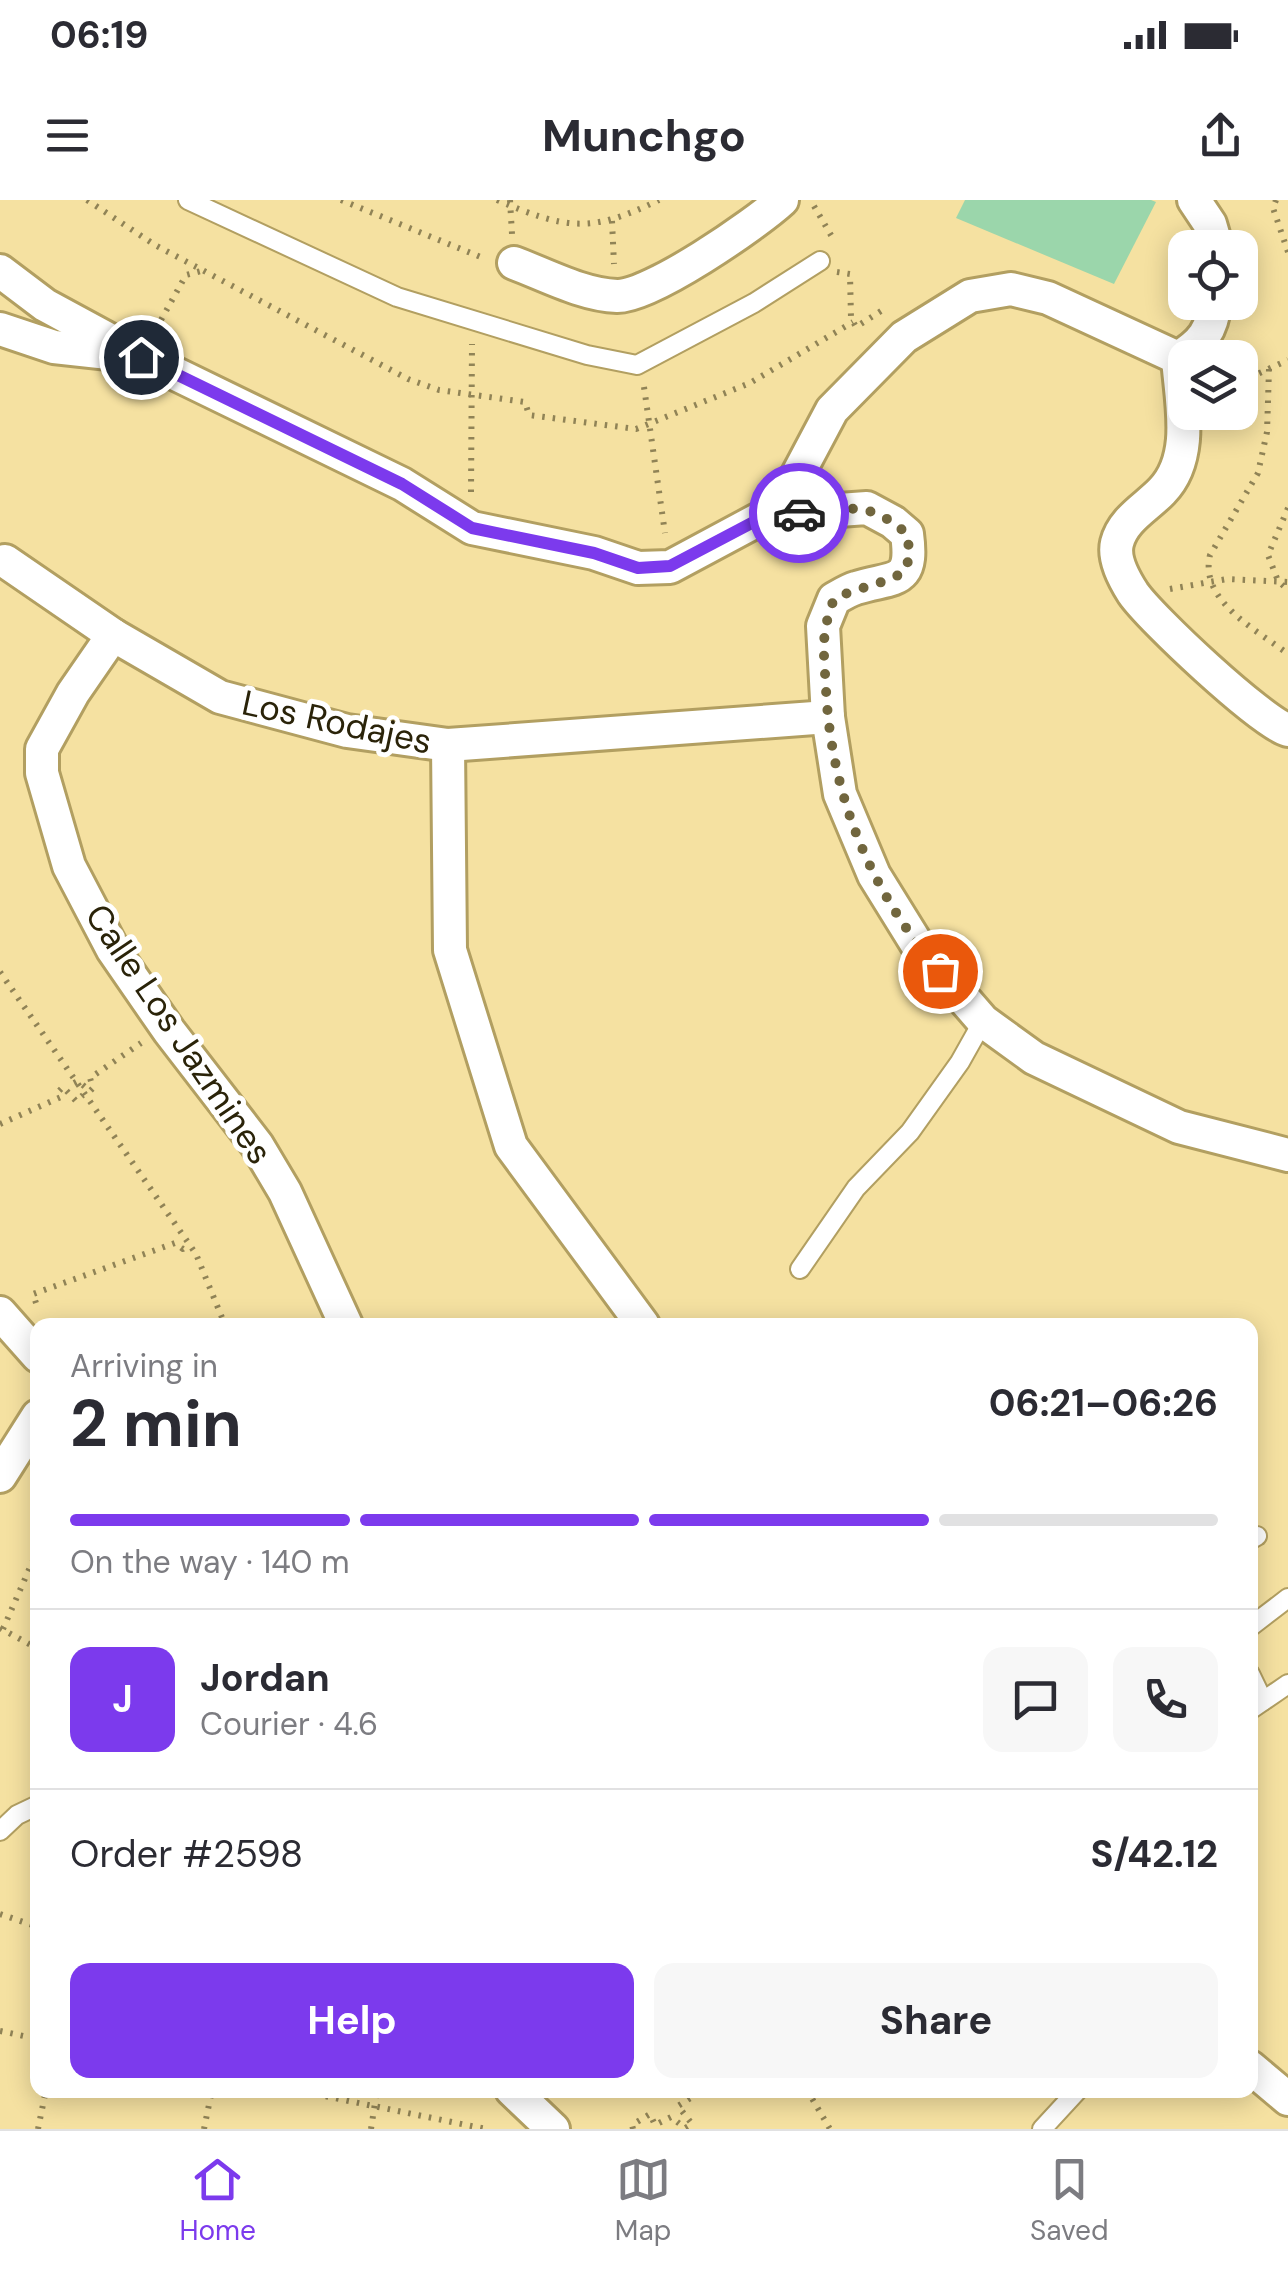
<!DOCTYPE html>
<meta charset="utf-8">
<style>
body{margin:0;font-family:"DM Sans",sans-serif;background:#f7f7f7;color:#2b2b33;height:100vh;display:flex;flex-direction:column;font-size:38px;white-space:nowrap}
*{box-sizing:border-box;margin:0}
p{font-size:32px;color:#7c7c81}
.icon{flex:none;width:55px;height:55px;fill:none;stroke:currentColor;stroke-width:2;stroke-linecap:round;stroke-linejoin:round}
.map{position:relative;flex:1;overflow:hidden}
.panel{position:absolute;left:30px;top:1118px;width:1228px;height:780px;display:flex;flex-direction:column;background:#fff;border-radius:20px;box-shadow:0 5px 25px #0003}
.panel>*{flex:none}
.fabs{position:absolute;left:1168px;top:30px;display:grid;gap:20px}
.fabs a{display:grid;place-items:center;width:90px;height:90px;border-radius:20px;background:#fff;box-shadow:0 5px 25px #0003;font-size:50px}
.pin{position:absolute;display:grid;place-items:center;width:85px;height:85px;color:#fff;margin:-42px;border:5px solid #fff;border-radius:50%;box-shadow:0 2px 10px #0007}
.courier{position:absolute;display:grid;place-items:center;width:100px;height:100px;margin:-50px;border:8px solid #7c3aed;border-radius:50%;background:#fff;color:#222;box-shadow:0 2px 12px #0007}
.overview em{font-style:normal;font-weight:700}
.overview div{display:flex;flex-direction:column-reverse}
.overview{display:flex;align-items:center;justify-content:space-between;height:170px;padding:0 40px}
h1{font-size:65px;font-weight:700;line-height:75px}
.bar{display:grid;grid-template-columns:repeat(4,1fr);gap:15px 10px;align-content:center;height:120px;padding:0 40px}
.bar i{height:12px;border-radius:8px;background:#e1e1e2}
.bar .active{background:#7c3aed}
.bar p{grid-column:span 4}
.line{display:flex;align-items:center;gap:25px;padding:0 40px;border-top:2px solid #e1e1e2}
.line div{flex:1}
.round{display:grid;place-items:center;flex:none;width:105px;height:105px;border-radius:20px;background:#f7f7f7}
.button{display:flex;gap:20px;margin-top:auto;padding:20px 40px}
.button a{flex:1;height:115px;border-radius:20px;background:#7c3aed;color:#fff;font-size:40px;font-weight:700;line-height:115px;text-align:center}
.button a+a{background:#f7f7f7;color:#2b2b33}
.status{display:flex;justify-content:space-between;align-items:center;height:70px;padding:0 50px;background:#fff;direction:ltr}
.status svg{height:28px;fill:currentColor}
header{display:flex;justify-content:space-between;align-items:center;height:130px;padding:0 40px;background:#fff;font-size:45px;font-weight:700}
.dock{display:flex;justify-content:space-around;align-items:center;height:140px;border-top:2px solid #e1e1e2;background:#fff;font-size:28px;color:#7c7c81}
.dock a{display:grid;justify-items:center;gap:5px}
.dock .active{color:#7c3aed}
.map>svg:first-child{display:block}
.green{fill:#9bd6ab}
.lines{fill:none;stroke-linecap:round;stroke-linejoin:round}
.lane-casing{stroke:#b29f61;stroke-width:22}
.street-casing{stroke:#b29f61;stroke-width:38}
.path{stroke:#908356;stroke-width:6;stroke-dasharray:2.5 8;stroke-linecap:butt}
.lane{stroke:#fff;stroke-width:18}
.street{stroke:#fff;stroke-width:32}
.done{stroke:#71663e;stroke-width:10;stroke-dasharray:0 18}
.route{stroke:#7c3aed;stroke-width:12}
.labels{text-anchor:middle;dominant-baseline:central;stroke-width:10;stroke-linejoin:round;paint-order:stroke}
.street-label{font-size:35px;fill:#2a2309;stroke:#fff}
</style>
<div class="status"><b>06:19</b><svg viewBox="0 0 49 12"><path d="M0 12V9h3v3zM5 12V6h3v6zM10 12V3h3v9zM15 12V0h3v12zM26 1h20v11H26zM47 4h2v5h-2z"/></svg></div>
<header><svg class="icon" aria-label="menu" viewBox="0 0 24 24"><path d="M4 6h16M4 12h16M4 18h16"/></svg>Munchgo<svg class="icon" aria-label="share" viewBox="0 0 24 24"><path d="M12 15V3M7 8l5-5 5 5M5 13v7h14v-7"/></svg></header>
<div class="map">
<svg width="1288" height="1929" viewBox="0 0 1288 1929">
<rect width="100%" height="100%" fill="#f5e1a1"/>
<polygon class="green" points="965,0 1151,0 1156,2 1114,84 956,18"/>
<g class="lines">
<g class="lane-casing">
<g id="lane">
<polyline points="188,0 397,97 587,155 637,165 754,103 820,61"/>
<polyline points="800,1069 856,988 910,932 960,862 983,821"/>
<polyline points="1250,1340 1257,1336"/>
<polyline points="1250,1427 1288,1398"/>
<polyline points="1250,1474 1263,1501"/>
<polyline points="1250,1510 1288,1484"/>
<polyline points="0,1631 17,1615 38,1605"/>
<polyline points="1042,1929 1078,1890"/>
</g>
</g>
<g class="street-casing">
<g id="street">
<polyline points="1194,0 1210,24 1217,48"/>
<path d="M514,63c32,12 69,32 103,33 33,1 139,-72 165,-96"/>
<polyline points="0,71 45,105 141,157 402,284 472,328 594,353 638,368 670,367 780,308"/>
<polyline points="0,129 54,147 127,155"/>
<path d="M1178,158c3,43 17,99 -16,133 -15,16 -39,28 -45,52 -4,16 7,36 16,50 17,25 128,129 155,137"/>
<path d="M1178,158c24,-15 34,-27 37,-56"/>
<path d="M780,308l17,5 70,-5 26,14 14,12c7,52 -13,42 -51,54 -7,2 -15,7 -22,11l-11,27 5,91 12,77 34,81 44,71 65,75 51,37 145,69 109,28"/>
<polyline points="780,308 832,210 904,137 970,96 1011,89 1048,98 1178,158"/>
<polyline points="5,361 113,435 220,497 347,531 448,545 828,517"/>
<polyline points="113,435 73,493 42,549 42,573 69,666 113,750 169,831 257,945 285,992 346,1125"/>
<polyline points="448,545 450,750 511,946 643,1125"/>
<polyline points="0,1113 38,1156"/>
<polyline points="0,1276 38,1216"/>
<polyline points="1250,1867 1288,1899"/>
<polyline points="512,1890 553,1929"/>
</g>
</g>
<g class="path">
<polyline points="87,0 155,45 408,179 439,190 525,202 529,215 636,229 750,183 853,122"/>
<polyline points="341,0 483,58"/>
<path d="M497,0c70,30 94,33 162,0"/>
<polyline points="510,0 512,34"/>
<polyline points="1276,0 1273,8 1288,52"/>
<polyline points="814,6 835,42"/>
<polyline points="612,21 614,64"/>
<polyline points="837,72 850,74 851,118 856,127 881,111"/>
<polyline points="156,129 186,75 201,71"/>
<path d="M1269,169l-2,63 -9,41 -48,82c-11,46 47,75 78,99"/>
<polyline points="1240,182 1288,160"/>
<polyline points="644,187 665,333"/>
<polyline points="471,292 472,144"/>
<polyline points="1288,308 1268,355 1278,381 1288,390"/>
<polyline points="1170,389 1227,379 1288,382"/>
<polyline points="0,772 196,1054 225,1125"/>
<polyline points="74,883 78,881 90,891 93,888 90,878 141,843"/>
<polyline points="0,924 61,897 59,891 63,887 76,901 83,895"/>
<polyline points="36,1103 33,1094 175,1043 183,1049 189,1044"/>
<polyline points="0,1428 38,1449"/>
<polyline points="3,1429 38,1349"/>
<polyline points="0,1714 38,1727"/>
<polyline points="0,1831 38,1839"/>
<polyline points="295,1890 486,1929"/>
<polyline points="807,1890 830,1929"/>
<polyline points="38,1929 46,1890"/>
<polyline points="204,1929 212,1890"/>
<polyline points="371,1929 377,1890"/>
<polyline points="633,1929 632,1925 650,1914 655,1925 671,1917 685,1928 692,1924 678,1906 703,1890"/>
</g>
<use href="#lane" class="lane"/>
<use href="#street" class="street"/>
</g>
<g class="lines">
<path class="done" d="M799,313c50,-3 67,-15 108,21l3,22 -6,16c-22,13 -46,15 -70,27 -14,36 -10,53 -8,90 5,105 44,203 114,282"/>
<polyline class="route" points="141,157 402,284 472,328 594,353 638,368 670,366 780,308 799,313"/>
</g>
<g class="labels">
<g class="street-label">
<text transform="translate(337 522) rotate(12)">Los Rodajes</text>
<text transform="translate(179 834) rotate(56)">Calle Los Jazmines</text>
</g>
</g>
</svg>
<div class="fabs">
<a><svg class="icon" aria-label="locate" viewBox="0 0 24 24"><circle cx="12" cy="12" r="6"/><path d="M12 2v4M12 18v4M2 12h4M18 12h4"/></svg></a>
<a><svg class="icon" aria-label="layers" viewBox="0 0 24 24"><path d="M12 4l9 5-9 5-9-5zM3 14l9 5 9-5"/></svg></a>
</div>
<div class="pin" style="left:940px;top:771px;background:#ea580c"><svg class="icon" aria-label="bag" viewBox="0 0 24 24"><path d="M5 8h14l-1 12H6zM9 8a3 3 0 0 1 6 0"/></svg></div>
<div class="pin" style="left:141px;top:157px;background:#1f2937"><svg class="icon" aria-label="home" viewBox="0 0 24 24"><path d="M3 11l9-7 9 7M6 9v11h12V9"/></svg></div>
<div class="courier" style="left:799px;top:313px"><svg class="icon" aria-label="car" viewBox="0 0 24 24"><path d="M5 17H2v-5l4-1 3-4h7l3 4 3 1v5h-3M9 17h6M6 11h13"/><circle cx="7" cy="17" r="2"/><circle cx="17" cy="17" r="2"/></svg></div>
<section class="panel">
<div class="overview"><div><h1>2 min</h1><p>Arriving in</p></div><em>06:21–06:26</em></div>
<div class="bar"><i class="active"></i><i class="active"></i><i class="active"></i><i></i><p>On the way · 140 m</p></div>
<div class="line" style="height:180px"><b class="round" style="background:#7c3aed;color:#fff">J</b><div><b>Jordan</b><p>Courier · 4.6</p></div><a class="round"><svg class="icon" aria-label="chat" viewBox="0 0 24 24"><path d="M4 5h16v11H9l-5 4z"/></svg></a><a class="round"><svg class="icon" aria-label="phone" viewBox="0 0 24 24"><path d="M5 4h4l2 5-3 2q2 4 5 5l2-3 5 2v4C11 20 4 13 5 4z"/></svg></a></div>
<div class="line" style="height:130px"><div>Order #2598</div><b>S/42.12</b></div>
<div class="button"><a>Help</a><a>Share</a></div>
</section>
</div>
<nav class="dock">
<a class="active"><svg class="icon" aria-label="home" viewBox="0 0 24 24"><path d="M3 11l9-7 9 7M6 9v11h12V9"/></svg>Home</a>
<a><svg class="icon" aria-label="map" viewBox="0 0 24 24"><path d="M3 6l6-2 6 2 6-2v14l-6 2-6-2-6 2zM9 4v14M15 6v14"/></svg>Map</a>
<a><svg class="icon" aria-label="saved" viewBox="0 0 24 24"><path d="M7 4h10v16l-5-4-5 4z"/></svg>Saved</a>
</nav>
